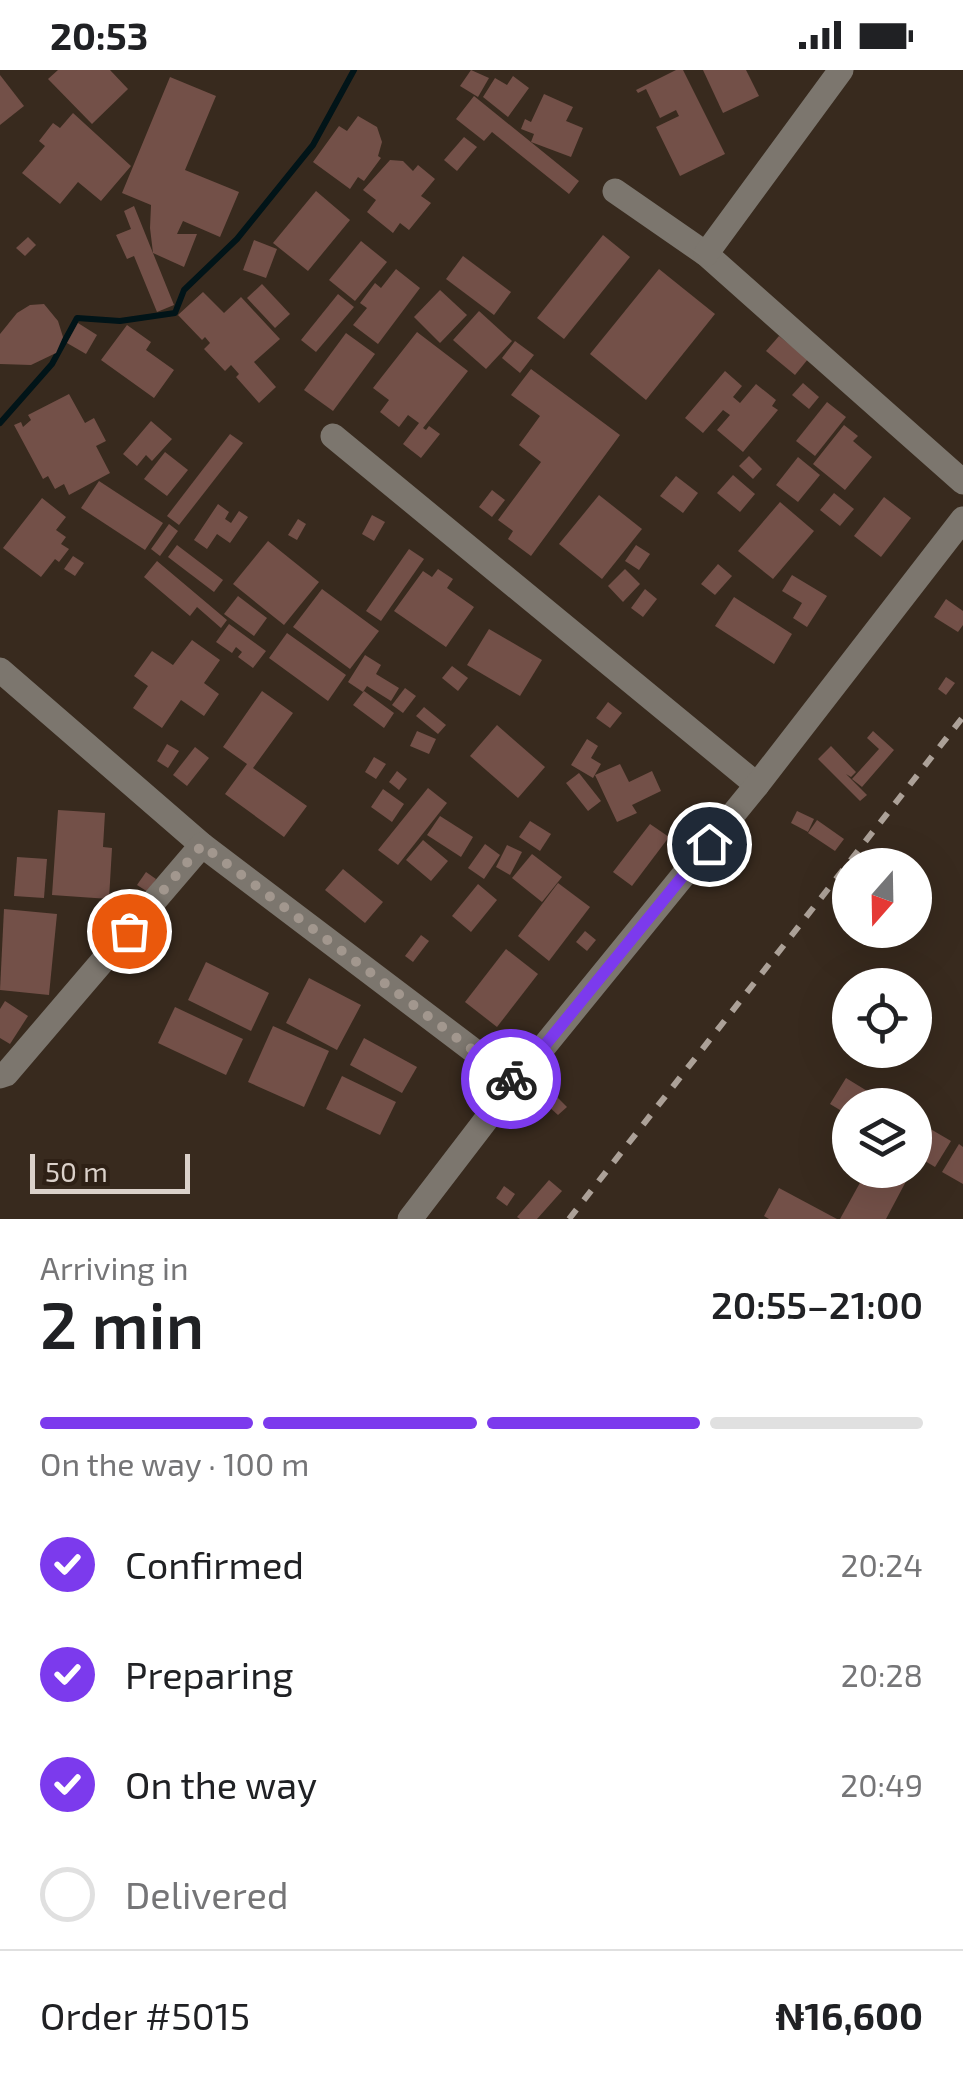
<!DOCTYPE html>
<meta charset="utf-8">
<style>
body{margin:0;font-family:"Exo 2",sans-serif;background:#f2f2f2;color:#202124;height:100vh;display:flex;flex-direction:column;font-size:38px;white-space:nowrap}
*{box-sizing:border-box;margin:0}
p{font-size:32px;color:#757577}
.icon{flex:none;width:55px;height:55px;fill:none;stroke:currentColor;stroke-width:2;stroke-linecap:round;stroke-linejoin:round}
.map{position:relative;height:1149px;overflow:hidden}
.sheet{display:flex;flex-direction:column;background:#fff;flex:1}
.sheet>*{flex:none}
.needle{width:65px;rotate:200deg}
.buttons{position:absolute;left:832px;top:778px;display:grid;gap:20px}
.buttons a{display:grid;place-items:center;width:100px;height:100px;border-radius:50%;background:#fff;box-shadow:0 10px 40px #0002;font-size:50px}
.scale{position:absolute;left:30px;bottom:25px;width:160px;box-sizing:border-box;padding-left:10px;border:5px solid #dbd1ca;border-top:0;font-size:28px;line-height:35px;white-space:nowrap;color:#dbd1ca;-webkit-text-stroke:8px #2e2015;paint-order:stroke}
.pin{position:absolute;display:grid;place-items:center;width:85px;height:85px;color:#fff;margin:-42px;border:5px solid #fff;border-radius:50%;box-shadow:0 2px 10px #0007}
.courier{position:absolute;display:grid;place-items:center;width:100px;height:100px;margin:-50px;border:8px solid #7c3aed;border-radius:50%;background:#fff;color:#222;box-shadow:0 2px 12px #0007}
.headline em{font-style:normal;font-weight:600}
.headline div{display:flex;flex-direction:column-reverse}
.headline{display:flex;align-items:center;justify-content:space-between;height:170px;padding:0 40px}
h1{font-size:65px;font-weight:600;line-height:75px}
.bar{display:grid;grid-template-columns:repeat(4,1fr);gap:15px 10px;align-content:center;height:120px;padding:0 40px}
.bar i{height:12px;border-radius:8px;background:#e0e0e0}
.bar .current{background:#7c3aed}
.bar p{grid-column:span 4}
.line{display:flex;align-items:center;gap:25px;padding:0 40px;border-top:2px solid #e0e0e0}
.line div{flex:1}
ol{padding:0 40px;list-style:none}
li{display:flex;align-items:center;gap:30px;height:110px}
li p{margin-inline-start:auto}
li .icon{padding:10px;border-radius:50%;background:#7c3aed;color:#fff;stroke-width:4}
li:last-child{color:#757577}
li i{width:55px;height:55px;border:5px solid #e0e0e0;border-radius:50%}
.status{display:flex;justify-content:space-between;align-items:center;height:70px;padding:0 50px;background:#fff;direction:ltr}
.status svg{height:28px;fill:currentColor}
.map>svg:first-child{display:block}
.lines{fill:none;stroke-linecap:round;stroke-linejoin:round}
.stream{stroke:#011418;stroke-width:6}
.building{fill:#735048}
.minor{stroke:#7c766e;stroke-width:25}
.rail{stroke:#aca198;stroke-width:6;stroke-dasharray:12 12;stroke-linecap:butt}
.done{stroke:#a2978e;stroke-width:10;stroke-dasharray:0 18}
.route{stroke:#7c3aed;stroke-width:12}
</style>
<div class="status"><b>20:53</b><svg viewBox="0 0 49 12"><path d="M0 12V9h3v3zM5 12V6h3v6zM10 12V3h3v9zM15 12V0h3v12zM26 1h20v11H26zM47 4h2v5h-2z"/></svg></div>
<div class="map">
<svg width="963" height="1149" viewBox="0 0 963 1149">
<rect width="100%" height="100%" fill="#382a1e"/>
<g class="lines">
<polyline class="stream" points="0,353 52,294 77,248 120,251 175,243 184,220 237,169 313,75 354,0"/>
</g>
<g class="building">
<polygon points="58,0 110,0 128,19 92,54 48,9"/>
<polygon points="471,0 489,8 478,27 460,16"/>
<polygon points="676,0 683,0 725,84 680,106 656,57 679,46 676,40 660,48 646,19 638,23 636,20"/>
<polygon points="703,0 746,0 759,26 723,43"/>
<polygon points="0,5 24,36 0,55"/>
<polygon points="513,6 529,18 508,47 483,27 495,8 507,15"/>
<polygon points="170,7 216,26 185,100 239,122 220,167 183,151 177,164 197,164 184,197 153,183 150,158 151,135 122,123"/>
<polygon points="544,24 573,37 566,51 583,58 571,87 531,72 534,64 521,59 525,49 531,52"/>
<polygon points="474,26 579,111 569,124 492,62 484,71 456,49"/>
<polygon points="73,43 131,96 101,131 78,112 60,134 22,103 45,76 39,71 53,53 60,58"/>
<polygon points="358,46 377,57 382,72 378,86 381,88 364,111 358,107 350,119 313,92 339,56 347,61"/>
<polygon points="464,67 477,77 457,101 444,90"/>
<polygon points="390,90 403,91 413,101 418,95 435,109 421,126 431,133 409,160 400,153 393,163 367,142 376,130 363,120"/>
<polygon points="316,121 350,150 308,201 273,173"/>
<polygon points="134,136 174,235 157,242 134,186 127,189 116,165 131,159 124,141"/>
<polygon points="603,165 630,187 564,269 537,248"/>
<polygon points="28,167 36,175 25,186 16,178"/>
<polygon points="254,170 277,179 266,208 243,200"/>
<polygon points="361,171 387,192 355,231 329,210"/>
<polygon points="463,186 511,222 494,245 446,209"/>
<polygon points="396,199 420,218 378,274 353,255 367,238 360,233 375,213 381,218"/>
<polygon points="659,199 715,244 646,330 590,284"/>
<polygon points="262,214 290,244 275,258 247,228"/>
<polygon points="440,220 467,245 440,273 414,247"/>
<polygon points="203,222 224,243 241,227 280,269 254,292 276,317 259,333 236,307 239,304 231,295 225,301 204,279 210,273 205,267 202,270 178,245"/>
<polygon points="338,224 354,237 316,282 301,270"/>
<polygon points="44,234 58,251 63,267 56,283 31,295 0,294 0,264 17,243 30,235"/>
<polygon points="479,241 512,271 486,299 453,270"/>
<polygon points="78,253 97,265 86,284 67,273"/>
<polygon points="127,255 151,272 146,280 174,300 154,328 101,290"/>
<polygon points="417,262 468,301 423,358 426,360 429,356 440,364 421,388 403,374 419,353 408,345 399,357 380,342 389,330 373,318"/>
<polygon points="346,263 375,284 333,341 304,320"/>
<polygon points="779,266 808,289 795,305 766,281"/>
<polygon points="515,271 534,285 520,303 502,288"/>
<polygon points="531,299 620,365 531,486 508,469 513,461 498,450 541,392 519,375 540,346 511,325"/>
<polygon points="725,301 742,316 733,327 740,333 756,314 776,330 772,336 778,340 743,382 717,360 730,345 723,340 703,363 685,348"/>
<polygon points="803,313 819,327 809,339 792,325"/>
<polygon points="69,324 85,353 94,348 106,371 96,376 110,403 69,425 64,414 55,419 48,406 43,409 14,355 21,352 23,357 31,350 28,345"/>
<polygon points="827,332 846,347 815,386 796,371"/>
<polygon points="151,351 172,369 152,391 146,385 137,396 123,384"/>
<polygon points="844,355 858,366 853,371 872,387 845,420 813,394"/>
<polygon points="230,364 243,373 179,455 167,446"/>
<polygon points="165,382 188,400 167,426 144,409"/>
<polygon points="749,386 762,399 753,409 739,396"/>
<polygon points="798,387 820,405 798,432 776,415"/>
<polygon points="733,405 755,424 740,442 717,423"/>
<polygon points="676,406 698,423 683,443 660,426"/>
<polygon points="99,411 163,453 145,480 81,438"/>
<polygon points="492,420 505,430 492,447 479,437"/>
<polygon points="834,423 854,439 840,456 820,440"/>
<polygon points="599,425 642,459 602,509 559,474"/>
<polygon points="884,427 911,448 881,487 854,466"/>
<polygon points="42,428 66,447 56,460 66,467 61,474 69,479 59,492 55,489 41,507 3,478"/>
<polygon points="780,432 814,461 773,509 738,481"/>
<polygon points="218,434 229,442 225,449 231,453 239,441 248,447 230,473 217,464 207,479 194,470"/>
<polygon points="372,445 385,452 374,471 362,464"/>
<polygon points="298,449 306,454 297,470 288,465"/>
<polygon points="169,454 178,461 160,486 151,479"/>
<polygon points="268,471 319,512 284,555 233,514"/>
<polygon points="177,475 223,510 214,522 168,487"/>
<polygon points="636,475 650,484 639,500 625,491"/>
<polygon points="409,479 424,489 381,551 366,541"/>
<polygon points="73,486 84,493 75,506 64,499"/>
<polygon points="157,491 227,550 221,558 197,537 190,546 144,507"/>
<polygon points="718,494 732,506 715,525 701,514"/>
<polygon points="438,499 453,509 447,518 474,537 446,577 394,541 423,501 432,507"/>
<polygon points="625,499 640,514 623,532 608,516"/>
<polygon points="792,505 827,526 807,557 793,548 802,533 782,521"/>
<polygon points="322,519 379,561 350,599 293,557"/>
<polygon points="645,519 657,529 643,547 631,538"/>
<polygon points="238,526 267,548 254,566 224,544"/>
<polygon points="734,527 792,564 774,594 715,556"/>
<polygon points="946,529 963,541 963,555 958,562 934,547"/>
<polygon points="229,554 266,581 253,598 238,587 242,582 236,577 232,583 216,572"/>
<polygon points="489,559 542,590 520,626 467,595"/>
<polygon points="287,563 346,605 328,631 269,588"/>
<polygon points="192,570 220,590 204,613 219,624 204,646 181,630 162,658 133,638 148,616 134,606 152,581 173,595"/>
<polygon points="365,585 381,595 376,604 399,618 391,631 367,616 363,622 348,612"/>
<polygon points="452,596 468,608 458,621 442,608"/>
<polygon points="946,607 955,613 946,625 938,619"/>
<polygon points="405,618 416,626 403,643 392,635"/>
<polygon points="262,621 293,643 253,698 307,736 284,767 225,724 247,694 223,677"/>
<polygon points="364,621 394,643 384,658 353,635"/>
<polygon points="608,632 622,643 610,658 596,648"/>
<polygon points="424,637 446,655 438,664 416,646"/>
<polygon points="497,655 545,697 518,728 470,686"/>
<polygon points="417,661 436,669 429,684 410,676"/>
<polygon points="873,661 894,680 862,717 852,709 879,679 867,668"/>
<polygon points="587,669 598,676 591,688 601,694 593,708 571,695"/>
<polygon points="167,674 179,681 168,698 157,691"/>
<polygon points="831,676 856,702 851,707 846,704 867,725 860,731 818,689"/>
<polygon points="195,677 209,688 187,716 173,705"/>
<polygon points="374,687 386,694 376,709 365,702"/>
<polygon points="620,694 629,712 652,701 661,721 632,735 637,743 617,752 595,705"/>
<polygon points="397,701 407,709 399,720 389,712"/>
<polygon points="579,703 601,731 588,741 566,713"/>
<polygon points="428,718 447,733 398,795 378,780"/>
<polygon points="383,719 404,734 392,752 371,737"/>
<polygon points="58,740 105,743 103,777 112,778 109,829 52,825"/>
<polygon points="797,741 814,749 808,762 791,753"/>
<polygon points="440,746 473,767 461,787 427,765"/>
<polygon points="817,750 844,769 835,781 808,763"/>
<polygon points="530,751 551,764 540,781 519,767"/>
<polygon points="650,754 669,767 632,816 613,802"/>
<polygon points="423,770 448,791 431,811 406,790"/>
<polygon points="485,774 500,785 484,809 468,798"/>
<polygon points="507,775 522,782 510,805 496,797"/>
<polygon points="532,784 562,807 542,832 512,808"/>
<polygon points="17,787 47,789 44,828 14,826"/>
<polygon points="343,799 383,832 365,853 325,820"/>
<polygon points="146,802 156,809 148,822 137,815"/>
<polygon points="558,813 590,837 549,891 518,866"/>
<polygon points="478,814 497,830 471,862 452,846"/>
<polygon points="4,839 57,844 49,925 0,920"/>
<polygon points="585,861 596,870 587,881 576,872"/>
<polygon points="421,865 429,871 413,892 405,886"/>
<polygon points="506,879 538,904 497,957 465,932"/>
<polygon points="206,892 269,923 251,961 188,930"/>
<polygon points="309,908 361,935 337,980 286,953"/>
<polygon points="5,931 28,946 10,974 0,968 0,939"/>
<polygon points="175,937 243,969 226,1005 158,973"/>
<polygon points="273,956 329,981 304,1037 248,1012"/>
<polygon points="364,968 417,997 402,1023 350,995"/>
<polygon points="342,1006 396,1032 380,1065 326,1039"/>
<polygon points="846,1008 890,1035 850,1035 850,1046 830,1034"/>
<polygon points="557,1027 567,1037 558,1045 548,1036"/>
<polygon points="915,1050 951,1071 935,1097 915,1085"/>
<polygon points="959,1074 963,1077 963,1114 942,1102"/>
<polygon points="867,1100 912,1100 886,1149 840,1149"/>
<polygon points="549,1110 562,1121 537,1149 520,1149 517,1147"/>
<polygon points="504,1116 515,1124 507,1136 496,1128"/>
<polygon points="779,1118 837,1149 769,1149 764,1146"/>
</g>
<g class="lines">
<g class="minor">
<polyline points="615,121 706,184 963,412"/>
<polyline points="706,184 841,0"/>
<polyline points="333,366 757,715"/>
<polyline points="0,600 202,775 515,1012"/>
<polyline points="0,1006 6,1004 202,775"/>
<polyline points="410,1149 515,1012 757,715 963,449"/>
</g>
<polyline class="rail" points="569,1149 963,647"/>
</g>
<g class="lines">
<polyline class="done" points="129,861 202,775 511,1009"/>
<polyline class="route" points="511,1009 515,1012 709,774"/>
</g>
</svg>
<div class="buttons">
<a><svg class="needle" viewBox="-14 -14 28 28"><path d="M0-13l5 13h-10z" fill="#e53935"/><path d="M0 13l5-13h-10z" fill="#757577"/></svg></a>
<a><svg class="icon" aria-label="locate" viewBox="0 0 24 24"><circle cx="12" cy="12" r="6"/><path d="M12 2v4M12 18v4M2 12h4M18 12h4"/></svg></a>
<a><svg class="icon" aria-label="layers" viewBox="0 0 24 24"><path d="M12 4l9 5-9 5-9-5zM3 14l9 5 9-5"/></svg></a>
</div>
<div class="scale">50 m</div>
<div class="pin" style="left:129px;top:861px;background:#ea580c"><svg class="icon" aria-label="bag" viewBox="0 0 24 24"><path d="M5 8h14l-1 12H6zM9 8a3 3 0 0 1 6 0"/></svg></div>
<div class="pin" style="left:709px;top:774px;background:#1f2937"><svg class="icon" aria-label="home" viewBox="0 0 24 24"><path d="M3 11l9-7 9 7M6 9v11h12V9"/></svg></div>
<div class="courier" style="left:511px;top:1009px"><svg class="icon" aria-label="bike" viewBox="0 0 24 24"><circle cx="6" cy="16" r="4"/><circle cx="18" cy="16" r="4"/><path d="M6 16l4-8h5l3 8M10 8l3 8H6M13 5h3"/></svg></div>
</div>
<section class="sheet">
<div class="headline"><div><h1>2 min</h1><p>Arriving in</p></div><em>20:55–21:00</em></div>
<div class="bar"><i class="current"></i><i class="current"></i><i class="current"></i><i></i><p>On the way · 100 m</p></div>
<ol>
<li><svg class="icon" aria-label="check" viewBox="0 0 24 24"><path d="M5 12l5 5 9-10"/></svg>Confirmed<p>20:24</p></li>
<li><svg class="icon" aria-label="check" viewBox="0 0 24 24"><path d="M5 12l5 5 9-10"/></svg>Preparing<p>20:28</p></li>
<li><svg class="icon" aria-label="check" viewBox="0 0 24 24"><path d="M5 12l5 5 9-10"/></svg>On the way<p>20:49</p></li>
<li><i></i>Delivered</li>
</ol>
<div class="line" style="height:130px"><div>Order #5015</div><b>₦16,600</b></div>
</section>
